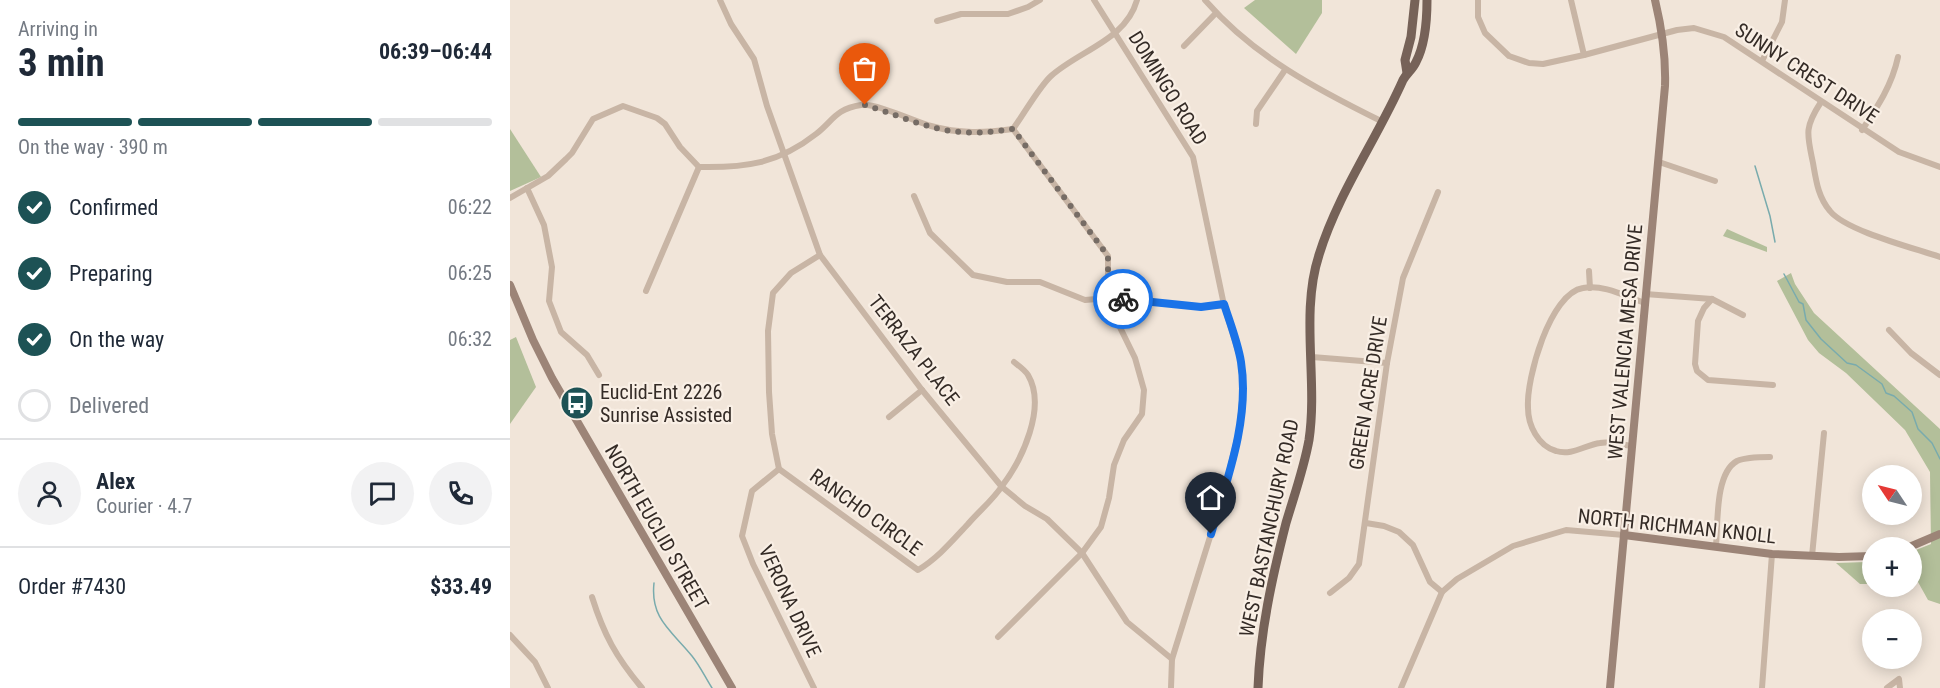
<!DOCTYPE html>
<meta charset="utf-8">
<style>
body{margin:0;font-family:"Roboto Condensed",sans-serif;background:#f2f2f3;color:#1f2937;height:100vh;display:flex;flex-direction:column;font-size:22px;white-space:nowrap}
*{box-sizing:border-box;margin:0}
p{font-size:20px;color:#747a83}
.icon{flex:none;width:33px;height:33px;fill:none;stroke:currentColor;stroke-width:2;stroke-linecap:round;stroke-linejoin:round}
.map{position:relative;flex:1;overflow:hidden}
.sheet{display:flex;flex-direction:column;background:#fff;width:510px}
.sheet>*{flex:none}
.needle{width:39px;rotate:305deg}
.controls{position:absolute;left:1352px;top:465px;display:grid;gap:12px}
.controls a{display:grid;place-items:center;width:60px;height:60px;border-radius:50%;background:#fff;box-shadow:0 3px 15px #0003;font-size:30px}
.pin{position:absolute;display:grid;place-items:center;width:51px;height:51px;color:#fff;margin:-62px -26px;border-radius:50% 50% 50% 0;rotate:-45deg;box-shadow:0 0 6px #0007}
.pin .icon{rotate:45deg}
.courier{position:absolute;display:grid;place-items:center;width:60px;height:60px;margin:-30px;border:4px solid #1a73e8;border-radius:50%;background:#fff;color:#222;box-shadow:0 2px 8px #0007}
.overview em{font-style:normal;font-weight:700}
.overview div{display:flex;flex-direction:column-reverse}
.overview{display:flex;align-items:center;justify-content:space-between;height:102px;padding:0 18px}
h1{font-size:39px;font-weight:700;line-height:45px}
.bar{display:grid;grid-template-columns:repeat(4,1fr);gap:9px 6px;align-content:center;height:72px;padding:0 18px}
.bar i{height:8px;border-radius:4px;background:#e0e1e3}
.bar .selected{background:#1d5255}
.bar p{grid-column:span 4}
.line{display:flex;align-items:center;gap:15px;padding:0 18px;border-top:2px solid #e0e1e3}
.line div{flex:1}
.round{display:grid;place-items:center;flex:none;width:63px;height:63px;border-radius:32px;background:#f2f2f3}
ol{padding:0 18px;list-style:none}
li{display:flex;align-items:center;gap:18px;height:66px}
li p{margin-inline-start:auto}
li .icon{padding:6px;border-radius:50%;background:#1d5255;color:#fff;stroke-width:4}
li:last-child{color:#747a83}
li i{width:33px;height:33px;border:3px solid #e0e1e3;border-radius:50%}
main{display:flex;flex:1;min-height:0}
.map>svg:first-child{display:block}
.green{fill:#b3bf9a}
.lines{fill:none;stroke-linecap:round;stroke-linejoin:round}
.stream{stroke:#79abad;stroke-width:1.5}
.street{stroke:#c8b5a5;stroke-width:6}
.secondary{stroke:#9c8477;stroke-width:8}
.primary{stroke:#766258;stroke-width:9}
.done{stroke:#766c65;stroke-width:6;stroke-dasharray:0 10.8}
.route{stroke:#1a73e8;stroke-width:8}
.labels{text-anchor:middle;dominant-baseline:central;stroke-width:4.5;stroke-linejoin:round;paint-order:stroke}
.street-label{font-size:20px;fill:#342b26;stroke:#f9efe5}
.poi-label{font-size:20px;fill:#342b26;stroke:#f9efe5;text-anchor:start}
</style>
<main>
<section class="sheet">
<div class="overview"><div><h1>3 min</h1><p>Arriving in</p></div><em>06:39–06:44</em></div>
<div class="bar"><i class="selected"></i><i class="selected"></i><i class="selected"></i><i></i><p>On the way · 390 m</p></div>
<ol>
<li><svg class="icon" aria-label="check" viewBox="0 0 24 24"><path d="M5 12l5 5 9-10"/></svg>Confirmed<p>06:22</p></li>
<li><svg class="icon" aria-label="check" viewBox="0 0 24 24"><path d="M5 12l5 5 9-10"/></svg>Preparing<p>06:25</p></li>
<li><svg class="icon" aria-label="check" viewBox="0 0 24 24"><path d="M5 12l5 5 9-10"/></svg>On the way<p>06:32</p></li>
<li><i></i>Delivered</li>
</ol>
<div class="line" style="height:108px"><a class="round"><svg class="icon" aria-label="person" viewBox="0 0 24 24"><circle cx="12" cy="8" r="4"/><path d="M4 21q1-7 8-7t8 7"/></svg></a><div><b>Alex</b><p>Courier · 4.7</p></div><a class="round"><svg class="icon" aria-label="chat" viewBox="0 0 24 24"><path d="M4 5h16v11H9l-5 4z"/></svg></a><a class="round"><svg class="icon" aria-label="phone" viewBox="0 0 24 24"><path d="M5 4h4l2 5-3 2q2 4 5 5l2-3 5 2v4C11 20 4 13 5 4z"/></svg></a></div>
<div class="line" style="height:78px"><div>Order #7430</div><b>$33.49</b></div>
</section>
<div class="map">
<svg width="1430" height="688" viewBox="0 0 1430 688">
<rect width="100%" height="100%" fill="#f1e5d9"/>
<g class="green">
<polygon points="745,0 812,0 812,13 786,54 734,8"/>
<polygon points="0,129 31,177 0,191"/>
<polygon points="1217,229 1257,247 1257,252 1213,236"/>
<polygon points="1281,273 1285,284 1304,313 1430,429 1430,604 1418,600 1408,582 1401,583 1401,552 1421,544 1420,472 1395,430 1336,373 1309,353 1298,340 1267,281"/>
<polygon points="6,337 26,387 0,424 0,340"/>
<polygon points="1357,562 1362,562 1362,584 1350,584 1326,563"/>
</g>
<g class="lines">
<g class="stream">
<polyline points="1245,166 1260,216 1265,242"/>
<polyline points="1274,274 1289,302 1293,304 1296,320 1311,339 1337,363 1346,365 1372,384 1376,393 1384,396 1402,412 1408,429 1422,443 1430,459"/>
<path d="M144,583c-4,36 18,48 38,73 8,10 13,21 20,32"/>
</g>
<g class="street">
<polyline points="210,0 221,24 244,59 257,106 310,255 412,390 492,487 515,506 537,519 572,553 617,622 662,659"/>
<polyline points="584,0 683,157 714,305 731,361 733,391 729,431 714,492 662,659 661,688"/>
<path d="M695,0c48,56 113,90 178,122"/>
<polyline points="968,0 968,17 975,33 999,56 1019,63 1033,64 1074,55 1167,30 1184,28 1214,37 1389,152 1430,167"/>
<polyline points="1061,0 1074,55"/>
<polyline points="427,21 451,14 498,14 518,7 530,0"/>
<polyline points="674,46 706,13"/>
<polyline points="1252,61 1272,22 1275,0"/>
<path d="M1311,102c-17,26 -14,32 -8,61 3,17 5,34 17,48 16,20 84,37 110,46"/>
<polyline points="746,124 747,111 775,70"/>
<path d="M1352,130c16,-24 30,-45 36,-73"/>
<polyline points="1149,162 1205,181"/>
<polyline points="17,188 34,225 42,267 39,301 51,332 77,355 89,375"/>
<polyline points="404,196 420,233 463,275 497,282 530,282 575,300 598,298 691,307 714,305"/>
<path d="M0,198l38,-22 18,-17 6,-6 21,-34 30,-13 34,12 8,6 15,23 19,20c45,1 79,-3 117,-33 17,-13 19,-25 45,-29 15,-2 53,16 70,21 28,8 54,7 82,3 11,-15 26,-42 38,-53 29,-26 75,-36 86,-76"/>
<path d="M310,255l-29,18 -18,20 -5,38 1,61 3,42 7,35 139,101c20,-12 34,-29 50,-46 11,-13 25,-24 34,-38 20,-26 45,-79 26,-111 -3,-5 -9,-9 -14,-13"/>
<polyline points="1079,271 1080,288"/>
<polyline points="136,291 189,167"/>
<polyline points="1135,294 1202,299 1233,315"/>
<polyline points="1202,299 1194,308 1188,321 1185,364 1187,371 1198,380 1263,385"/>
<polyline points="1379,330 1401,353 1430,375"/>
<polyline points="802,357 877,363"/>
<polyline points="379,417 412,390"/>
<path d="M1122,446c-9,-1 -22,-5 -32,-3 -15,2 -28,13 -44,8 -18,-5 -28,-26 -28,-43 -2,-29 22,-115 55,-120 20,-4 42,8 62,15"/>
<polyline points="269,469 242,491 232,536 243,564 304,688"/>
<polyline points="856,523 874,526 889,532 903,545 920,582 932,592"/>
<path d="M1206,546c2,-23 -1,-73 21,-85 9,-4 23,-4 33,-4"/>
<polyline points="1302,556 1314,433"/>
<polyline points="820,593 839,578 849,564 877,363 893,278 928,192"/>
<path d="M82,597c12,38 24,60 50,91"/>
<polyline points="0,635 25,662 38,688"/>
<polyline points="488,637 572,553 591,527 599,498 604,465 614,440 632,414 634,390 625,358 602,311 598,298 598,256 503,129"/>
<polyline points="891,688 932,592 947,579 1003,546 1056,530 1114,535"/>
<polyline points="1252,688 1262,554"/>
<polyline points="1377,688 1389,679 1390,688"/>
</g>
<g class="secondary">
<polyline points="0,285 23,340 42,378 222,688"/>
<polyline points="1114,535 1262,554 1329,557 1362,556"/>
<polyline points="1397,548 1430,534"/>
<path d="M1100,688l55,-602c1,-30 -3,-57 -10,-86"/>
</g>
<g class="primary">
<polyline points="897,73 895,60 901,37 905,0"/>
<path d="M748,688c2,-56 14,-110 28,-165 8,-27 18,-55 23,-83 9,-60 -9,-127 10,-185 19,-62 58,-116 84,-175 4,-7 10,-11 13,-18 9,-17 11,-43 11,-62"/>
</g>
</g>
<g class="lines">
<path class="done" d="M355,105c31,9 63,25 96,27 17,2 35,-1 52,-3l95,127v42l15,1"/>
<path class="route" d="M613,299l78,8 23,-3c6,19 14,39 17,58 9,57 -14,118 -30,172"/>
</g>
<defs>
<g id="bus-disc" transform="scale(1.725)"><circle r="9.5" fill="#1d5255" stroke="#f9efe5"/><path d="M-5-6H5V4H4V6H2V4H-2V6H-4V4H-5ZM-3.5-4V0h7V-4ZM-3.5 1.2v1.5H-2V1.2ZM2 1.2v1.5H3.5V1.2Z" fill="#fff"/></g>
</defs>
<g fill-rule="evenodd">
<use href="#bus-disc" x="67" y="403"/>
</g>
<g class="labels">
<g class="street-label">
<text transform="translate(1297 73) rotate(33)">SUNNY CREST DRIVE</text>
<text transform="translate(658 88) rotate(58)">DOMINGO ROAD</text>
<text transform="translate(1115 342) rotate(-85)">WEST VALENCIA MESA DRIVE</text>
<text transform="translate(404 350) rotate(52)">TERRAZA PLACE</text>
<text transform="translate(858 393) rotate(-81)">GREEN ACRE DRIVE</text>
<text transform="translate(356 512) rotate(36)">RANCHO CIRCLE</text>
<text transform="translate(1167 526) rotate(6)">NORTH RICHMAN KNOLL</text>
<text transform="translate(147 527) rotate(60)">NORTH EUCLID STREET</text>
<text transform="translate(759 528) rotate(-78)">WEST BASTANCHURY ROAD</text>
<text transform="translate(280 601) rotate(65)">VERONA DRIVE</text>
</g>
<g class="poi-label">
<text x="90" y="392">Euclid-Ent 2226<tspan x="90" dy="23">Sunrise Assisted</tspan></text>
</g>
</g>
</svg>
<div class="controls">
<a><svg class="needle" viewBox="-14 -14 28 28"><path d="M0-13l5 13h-10z" fill="#e53935"/><path d="M0 13l5-13h-10z" fill="#747a83"/></svg></a>
<a>+</a>
<a>−</a>
</div>
<div class="pin" style="left:355px;top:105px;background:#ea580c"><svg class="icon" aria-label="bag" viewBox="0 0 24 24"><path d="M5 8h14l-1 12H6zM9 8a3 3 0 0 1 6 0"/></svg></div>
<div class="pin" style="left:701px;top:534px;background:#1f2937"><svg class="icon" aria-label="home" viewBox="0 0 24 24"><path d="M3 11l9-7 9 7M6 9v11h12V9"/></svg></div>
<div class="courier" style="left:613px;top:299px"><svg class="icon" aria-label="bike" viewBox="0 0 24 24"><circle cx="6" cy="16" r="4"/><circle cx="18" cy="16" r="4"/><path d="M6 16l4-8h5l3 8M10 8l3 8H6M13 5h3"/></svg></div>
</div>
</main>
